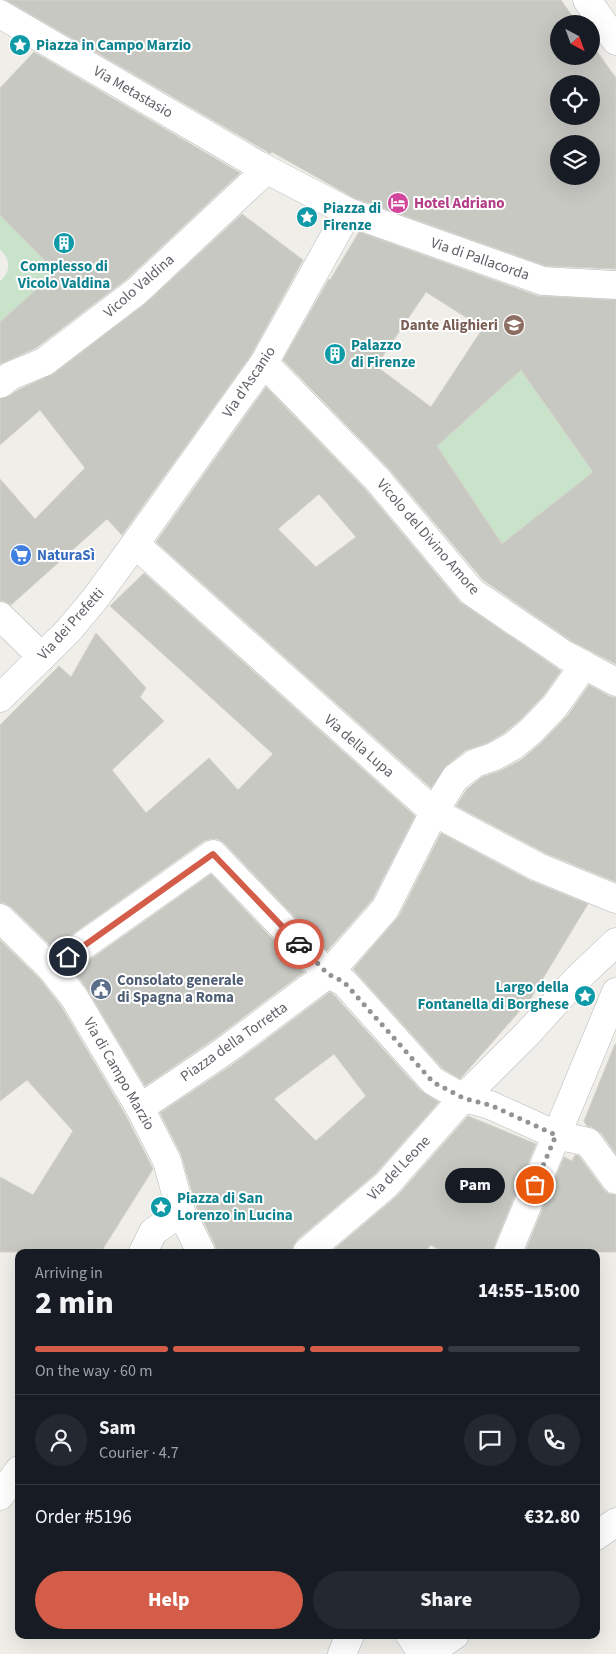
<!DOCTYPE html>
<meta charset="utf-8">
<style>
body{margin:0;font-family:"Source Sans 3",sans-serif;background:#242831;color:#f1f3f6;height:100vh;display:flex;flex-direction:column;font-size:19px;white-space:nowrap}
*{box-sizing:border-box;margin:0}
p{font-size:16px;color:#9ea1a6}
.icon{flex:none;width:28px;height:28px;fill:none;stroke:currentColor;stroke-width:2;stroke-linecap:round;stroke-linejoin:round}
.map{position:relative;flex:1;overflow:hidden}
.sheet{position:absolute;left:15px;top:1249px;width:585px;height:390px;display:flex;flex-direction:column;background:#171b24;border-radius:10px;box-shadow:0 5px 20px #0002}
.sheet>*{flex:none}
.needle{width:32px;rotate:139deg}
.controls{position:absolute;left:550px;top:15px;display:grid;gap:10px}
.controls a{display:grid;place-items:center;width:50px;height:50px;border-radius:50%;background:#171b24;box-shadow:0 5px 20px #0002;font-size:25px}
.pin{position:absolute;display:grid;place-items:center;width:42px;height:42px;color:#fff;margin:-21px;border:2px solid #fff;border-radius:50%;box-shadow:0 1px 5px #0007}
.courier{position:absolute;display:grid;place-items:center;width:50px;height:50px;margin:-25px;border:4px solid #d45d4a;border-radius:50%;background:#fff;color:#222;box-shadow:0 1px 6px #0007}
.bubble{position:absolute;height:35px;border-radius:18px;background:#171b24;box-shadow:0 5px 20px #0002;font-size:16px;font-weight:800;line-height:35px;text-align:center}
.overview em{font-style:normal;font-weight:800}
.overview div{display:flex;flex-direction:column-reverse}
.overview{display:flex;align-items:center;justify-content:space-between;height:85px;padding:0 20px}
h1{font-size:32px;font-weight:800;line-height:38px}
.bar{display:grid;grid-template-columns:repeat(4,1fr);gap:8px 5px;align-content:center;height:60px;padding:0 20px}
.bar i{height:6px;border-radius:4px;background:#363941}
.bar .selected{background:#d45d4a}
.bar p{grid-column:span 4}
.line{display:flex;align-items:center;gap:12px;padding:0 20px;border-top:1px solid #363941}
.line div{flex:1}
.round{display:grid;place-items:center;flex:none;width:52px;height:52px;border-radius:26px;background:#242831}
.button{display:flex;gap:10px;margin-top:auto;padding:10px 20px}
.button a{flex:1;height:58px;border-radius:30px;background:#d45d4a;color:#fff;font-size:20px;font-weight:800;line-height:58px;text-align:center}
.button a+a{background:#242831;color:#f1f3f6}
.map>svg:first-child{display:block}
.green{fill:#c9e3ca}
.building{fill:#c8c8c3;stroke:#d4d1c8;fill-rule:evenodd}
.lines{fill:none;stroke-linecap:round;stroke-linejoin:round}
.pedestrian-casing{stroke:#b5b7bb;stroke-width:29}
.minor-casing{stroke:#b5b7bb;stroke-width:29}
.pedestrian{stroke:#fff;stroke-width:28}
.minor{stroke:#fff;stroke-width:28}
.done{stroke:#929394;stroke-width:5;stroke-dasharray:0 9}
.route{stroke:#d45d4a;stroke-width:6}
.labels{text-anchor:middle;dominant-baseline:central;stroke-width:4;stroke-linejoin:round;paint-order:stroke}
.culture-label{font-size:15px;font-weight:bold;fill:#0d838f;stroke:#fff;text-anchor:start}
.street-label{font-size:15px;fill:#606267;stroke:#fff}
.hotel-label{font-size:15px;font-weight:bold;fill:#b23c85;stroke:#fff;text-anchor:start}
.education-label{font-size:15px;font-weight:bold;fill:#785e54;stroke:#fff;text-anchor:end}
.shop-label{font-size:15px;font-weight:bold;fill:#366cbe;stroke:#fff;text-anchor:start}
.service-label{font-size:15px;font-weight:bold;fill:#4e5e75;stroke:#fff;text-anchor:start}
</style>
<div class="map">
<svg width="616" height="1654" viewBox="0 0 616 1654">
<rect width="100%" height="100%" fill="#f0eee9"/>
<g class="green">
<path d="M0,215l56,57 -56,50v-41c11,-9 11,-22 0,-31z"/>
<polygon points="521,370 615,504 519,571 437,446"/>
</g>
<g class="building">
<path d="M6,0h555l17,24h-19v32h32v-13l25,35v191l-70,-3 -192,-68 -82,-46 -2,2 -4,-3zM559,84h32v32h-32zM559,144h32v32h-32z"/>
<polygon points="34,52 240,173 127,279 36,348 0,364 0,322 56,272 0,215 0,88"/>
<polygon points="242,214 303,260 251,355 122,535 107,519 11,605 4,601 0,601 0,479 35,519 85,468 40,410 0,445 0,399 9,396 18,390 53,374 146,303"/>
<path d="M359,232l179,64 78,4v364l-43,-22 -90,-62 -94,-111 -106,-109 46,-81 1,1zM426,292l57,36 -52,79 -55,-41zM521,370l72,102 -91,72 -65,-98z"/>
<path d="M266,387l99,102 95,113 101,69 -18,25 -22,23 -17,14 -17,10 -21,7 -20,16 -15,22 -275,-246zM319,494l37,43 -40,30 -38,-38z"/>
<polygon points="144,573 415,816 372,900 327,951 224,843 218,839 210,839 204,841 53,948 11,907 4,903 0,903 0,725 59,666 71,677 96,633 146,688 140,697 164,721 112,770 146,813 209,758 238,790 273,754 110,606"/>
<polygon points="589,685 609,696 616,698 616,882 545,853 456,806 467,789 482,777 500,771 521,760 542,742 568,715"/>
<polygon points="441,833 531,881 588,904 531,998 460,1079 443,1069 353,969 399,916"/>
<polygon points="211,874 304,972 214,1039 145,1086 87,989 74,971"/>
<polygon points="0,940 39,978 61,1006 126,1116 152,1167 153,1169 101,1252 0,1252 0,1177 33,1195 73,1131 27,1080 0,1101"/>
<path d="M330,992l4,3 87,96 18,11 -64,72 -78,66 -4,6 -1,6h-75l-2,-7 -19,-39 2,-2 -6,-12 -11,-38 -21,-41 72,-48zM334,1054l32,42 -50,45 -42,-42z"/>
<polygon points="615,1044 616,1044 616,1154 601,1133 592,1127 587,1126 584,1121"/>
<polygon points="468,1116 536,1144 494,1246 493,1252 443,1252 431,1245 424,1252 331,1252 398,1195"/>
<polygon points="575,1155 579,1156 604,1190 609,1194 616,1195 616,1252 525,1252 564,1157 572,1161"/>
</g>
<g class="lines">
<g class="pedestrian-casing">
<g id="pedestrian">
<polyline points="264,363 377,479 472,592 565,655 584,665"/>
<polyline points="0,384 10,376 44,362 137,291 266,170"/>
<polyline points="135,544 434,812"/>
<polyline points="0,616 42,657"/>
<polyline points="143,1252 153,1232 181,1212"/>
<polyline points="0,1496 19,1470"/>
</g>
</g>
<g class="minor-casing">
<g id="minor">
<polyline points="587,0 616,41"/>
<polyline points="0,14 258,165 348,212 543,281 616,285"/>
<polyline points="0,698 68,631 94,600 135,544 264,363 348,212"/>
<polyline points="434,812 538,867 616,899"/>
<polyline points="0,918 51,968 74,997 140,1108 167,1161 181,1212 201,1252"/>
<polyline points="51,968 213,854 328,974 344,982 433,1081 463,1098 490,1105 556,1135 588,1142 616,1180"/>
<polyline points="140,1108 223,1052 328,974 385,909 434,812 455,778 475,763 493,757 513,746 532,730 555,706 584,665 616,682"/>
<polyline points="307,1252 386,1185 463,1098 528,1033 577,979 616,942"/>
<polyline points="508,1252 616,992"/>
<polyline points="596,1536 616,1522"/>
<polyline points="410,1635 422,1654"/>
<polyline points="342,1654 350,1635"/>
<polyline points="427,1654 455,1635"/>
</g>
</g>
<use href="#pedestrian" class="pedestrian"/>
<use href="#minor" class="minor"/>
</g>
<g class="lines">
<polyline class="done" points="299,944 328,974 344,982 433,1082 463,1098 490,1105 556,1135 535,1185"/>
<polyline class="route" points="68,957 213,854 299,944"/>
</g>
<defs>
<g id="sight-disc" transform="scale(1.125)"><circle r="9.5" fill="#0f9aa8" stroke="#fff"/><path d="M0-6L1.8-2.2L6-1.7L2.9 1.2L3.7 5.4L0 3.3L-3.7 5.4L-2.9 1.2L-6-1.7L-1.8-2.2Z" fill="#fff"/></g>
<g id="hotel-disc" transform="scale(1.125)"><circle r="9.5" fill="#d1479c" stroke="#fff"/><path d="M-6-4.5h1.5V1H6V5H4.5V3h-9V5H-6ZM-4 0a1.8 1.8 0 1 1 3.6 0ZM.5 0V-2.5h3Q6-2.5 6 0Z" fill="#fff"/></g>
<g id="building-disc" transform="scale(1.125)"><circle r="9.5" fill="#0f9aa8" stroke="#fff"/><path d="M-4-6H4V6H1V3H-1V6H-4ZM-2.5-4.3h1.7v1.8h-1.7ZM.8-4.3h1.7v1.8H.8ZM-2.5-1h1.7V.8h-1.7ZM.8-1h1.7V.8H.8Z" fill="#fff"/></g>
<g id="school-disc" transform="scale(1.125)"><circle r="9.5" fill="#8d6e63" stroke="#fff"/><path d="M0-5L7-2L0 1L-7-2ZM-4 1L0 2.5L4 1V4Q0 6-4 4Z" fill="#fff"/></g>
<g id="supermarket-disc" transform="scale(1.125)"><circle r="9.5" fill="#3f7fe0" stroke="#fff"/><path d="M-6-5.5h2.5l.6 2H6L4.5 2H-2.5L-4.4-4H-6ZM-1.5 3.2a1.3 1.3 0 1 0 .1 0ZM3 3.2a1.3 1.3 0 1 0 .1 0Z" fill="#fff"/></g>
<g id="civic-disc" transform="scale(1.125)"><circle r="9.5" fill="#5c6f8a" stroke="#fff"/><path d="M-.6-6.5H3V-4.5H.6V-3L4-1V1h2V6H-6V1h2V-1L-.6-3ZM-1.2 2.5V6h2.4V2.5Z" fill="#fff"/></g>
</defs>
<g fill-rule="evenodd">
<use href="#sight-disc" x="20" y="45"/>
<use href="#hotel-disc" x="398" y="203"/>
<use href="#sight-disc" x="307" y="217"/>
<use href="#building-disc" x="64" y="243"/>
<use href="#school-disc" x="514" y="325"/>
<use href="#building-disc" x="335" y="354"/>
<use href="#supermarket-disc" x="21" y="555"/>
<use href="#civic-disc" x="101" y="989"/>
<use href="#sight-disc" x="585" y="996"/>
<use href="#sight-disc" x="161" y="1207"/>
</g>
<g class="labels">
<g class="culture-label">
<text x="36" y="45">Piazza in Campo Marzio</text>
<text x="323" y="208">Piazza di<tspan x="323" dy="17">Firenze</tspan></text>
<text x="64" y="266" text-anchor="middle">Complesso di<tspan x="64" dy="17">Vicolo Valdina</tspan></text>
<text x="351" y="345">Palazzo<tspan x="351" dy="17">di Firenze</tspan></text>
<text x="569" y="987" text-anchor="end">Largo della<tspan x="569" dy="17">Fontanella di Borghese</tspan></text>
<text x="177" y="1198">Piazza di San<tspan x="177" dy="17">Lorenzo in Lucina</tspan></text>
</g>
<g class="street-label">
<text transform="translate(133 92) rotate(30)">Via Metastasio</text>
<text transform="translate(480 259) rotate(19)">Via di Pallacorda</text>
<text transform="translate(139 286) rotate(-41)">Vicolo Valdina</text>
<text transform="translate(249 382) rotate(-56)">Via d'Ascanio</text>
<text transform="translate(428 537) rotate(49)">Vicolo del Divino Amore</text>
<text transform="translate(71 624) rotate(-48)">Via dei Prefetti</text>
<text transform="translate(359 746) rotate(41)">Via della Lupa</text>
<text transform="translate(234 1042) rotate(-35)">Piazza della Torretta</text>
<text transform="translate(119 1074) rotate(60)">Via di Campo Marzio</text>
<text transform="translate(399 1168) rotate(-46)">Via del Leone</text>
</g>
<g class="hotel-label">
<text x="414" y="203">Hotel Adriano</text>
</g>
<g class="education-label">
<text x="498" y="325">Dante Alighieri</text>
</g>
<g class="shop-label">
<text x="37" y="555">NaturaSì</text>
</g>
<g class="service-label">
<text x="117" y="980">Consolato generale<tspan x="117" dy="17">di Spagna a Roma</tspan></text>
</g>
</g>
</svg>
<div class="controls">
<a><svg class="needle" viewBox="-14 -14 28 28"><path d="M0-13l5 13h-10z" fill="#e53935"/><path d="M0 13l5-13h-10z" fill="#9ea1a6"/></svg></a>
<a><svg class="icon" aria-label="locate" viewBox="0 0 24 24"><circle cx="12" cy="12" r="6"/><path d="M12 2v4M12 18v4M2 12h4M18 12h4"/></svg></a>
<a><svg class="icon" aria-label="layers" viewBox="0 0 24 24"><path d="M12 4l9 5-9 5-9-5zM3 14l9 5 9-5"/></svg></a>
</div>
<div class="pin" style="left:535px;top:1185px;background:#ea580c"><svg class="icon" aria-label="bag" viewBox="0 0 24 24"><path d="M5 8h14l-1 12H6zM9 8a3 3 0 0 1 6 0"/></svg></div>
<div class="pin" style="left:68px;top:957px;background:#1f2937"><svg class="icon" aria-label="home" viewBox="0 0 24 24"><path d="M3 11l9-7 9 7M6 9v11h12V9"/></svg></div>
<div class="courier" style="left:299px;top:944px"><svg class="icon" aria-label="car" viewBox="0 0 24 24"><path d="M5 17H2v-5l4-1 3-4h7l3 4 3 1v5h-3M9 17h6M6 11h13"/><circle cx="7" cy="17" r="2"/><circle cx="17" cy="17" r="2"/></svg></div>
<div class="bubble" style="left:445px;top:1168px;width:60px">Pam</div>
<section class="sheet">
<div class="overview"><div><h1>2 min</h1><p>Arriving in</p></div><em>14:55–15:00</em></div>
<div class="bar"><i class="selected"></i><i class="selected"></i><i class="selected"></i><i></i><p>On the way · 60 m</p></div>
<div class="line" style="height:90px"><a class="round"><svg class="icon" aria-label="person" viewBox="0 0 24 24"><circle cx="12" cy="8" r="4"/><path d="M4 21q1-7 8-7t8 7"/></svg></a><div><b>Sam</b><p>Courier · 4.7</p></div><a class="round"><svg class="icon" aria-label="chat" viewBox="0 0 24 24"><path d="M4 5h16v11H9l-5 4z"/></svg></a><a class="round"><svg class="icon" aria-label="phone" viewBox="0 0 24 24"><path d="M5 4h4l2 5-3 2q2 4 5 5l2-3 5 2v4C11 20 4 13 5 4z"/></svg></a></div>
<div class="line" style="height:65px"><div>Order #5196</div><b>€32.80</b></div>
<div class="button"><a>Help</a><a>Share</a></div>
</section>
</div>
